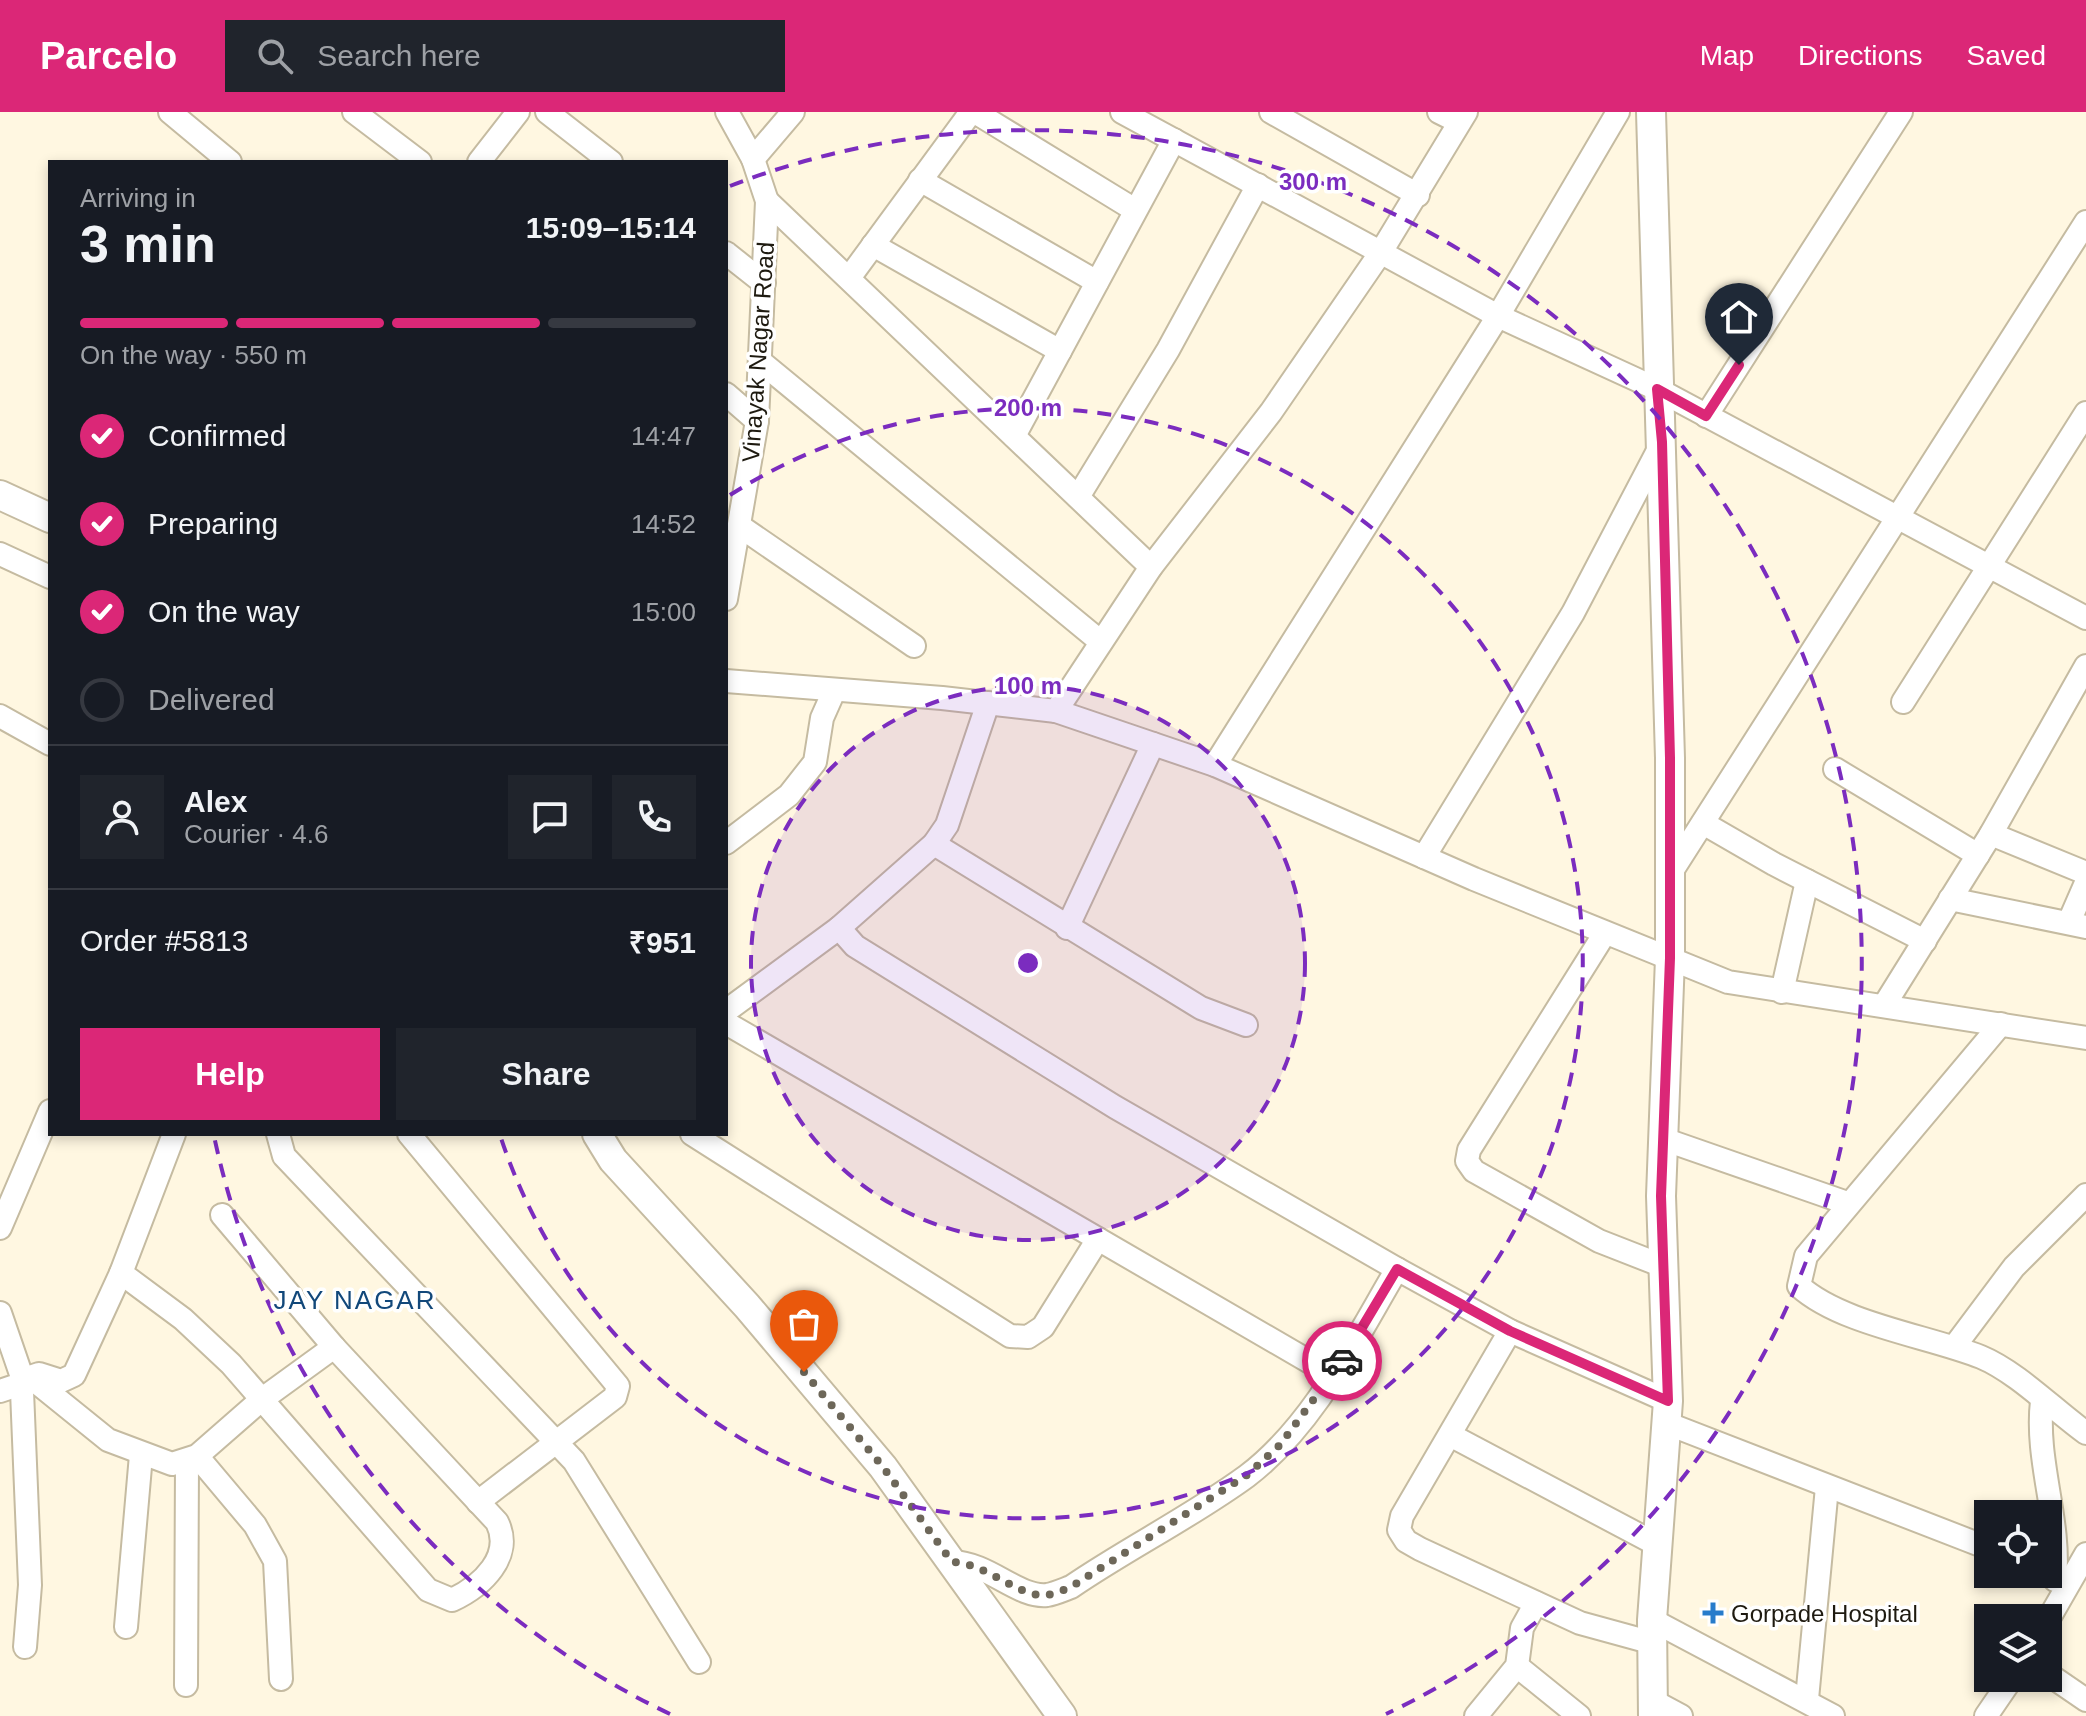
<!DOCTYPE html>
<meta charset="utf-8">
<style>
body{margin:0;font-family:Arial,sans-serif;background:#20242c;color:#f1f3f6;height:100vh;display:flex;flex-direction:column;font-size:30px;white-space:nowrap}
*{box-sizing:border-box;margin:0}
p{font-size:26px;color:#9ea1a6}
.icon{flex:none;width:44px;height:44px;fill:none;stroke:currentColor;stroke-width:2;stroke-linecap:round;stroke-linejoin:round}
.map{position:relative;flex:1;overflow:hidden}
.drawer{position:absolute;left:48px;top:48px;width:680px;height:976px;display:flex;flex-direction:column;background:#171b24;border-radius:0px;box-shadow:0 4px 12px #0003}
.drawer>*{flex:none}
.buttons{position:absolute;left:1974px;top:1388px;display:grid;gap:16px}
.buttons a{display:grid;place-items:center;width:88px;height:88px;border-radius:0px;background:#171b24;box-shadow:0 4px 12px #0003;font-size:40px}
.pin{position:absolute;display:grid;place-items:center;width:68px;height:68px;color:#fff;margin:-82px -34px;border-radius:50% 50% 50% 0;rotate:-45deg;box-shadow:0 0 8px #0007}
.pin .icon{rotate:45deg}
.courier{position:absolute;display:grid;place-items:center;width:80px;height:80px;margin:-40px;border:6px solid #db2777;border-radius:50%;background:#fff;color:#222;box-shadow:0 2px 10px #0007}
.headline em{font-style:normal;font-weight:800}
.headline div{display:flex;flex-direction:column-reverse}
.headline{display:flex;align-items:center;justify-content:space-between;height:136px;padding:0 32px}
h1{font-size:52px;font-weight:800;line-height:60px}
.bar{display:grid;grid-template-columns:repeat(4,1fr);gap:12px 8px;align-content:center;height:96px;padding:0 32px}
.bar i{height:10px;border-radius:6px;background:#363941}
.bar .current{background:#db2777}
.bar p{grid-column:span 4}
.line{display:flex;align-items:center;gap:20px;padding:0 32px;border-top:2px solid #363941}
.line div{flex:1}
.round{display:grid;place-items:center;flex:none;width:84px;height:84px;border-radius:0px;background:#20242c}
ol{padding:0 32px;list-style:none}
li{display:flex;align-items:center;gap:24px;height:88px}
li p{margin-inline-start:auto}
li .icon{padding:8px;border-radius:50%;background:#db2777;color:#fff;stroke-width:4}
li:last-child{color:#9ea1a6}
li i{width:44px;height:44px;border:4px solid #363941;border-radius:50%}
.action{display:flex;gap:16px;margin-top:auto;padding:16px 32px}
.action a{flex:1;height:92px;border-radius:0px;background:#db2777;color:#fff;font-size:32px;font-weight:800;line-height:92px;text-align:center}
.action a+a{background:#20242c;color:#f1f3f6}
header{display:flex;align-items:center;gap:48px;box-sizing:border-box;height:112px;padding:0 40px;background:#db2777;color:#fff}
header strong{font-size:38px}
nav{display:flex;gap:44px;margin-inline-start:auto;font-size:28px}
.search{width:560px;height:72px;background:#20242c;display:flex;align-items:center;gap:20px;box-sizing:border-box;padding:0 28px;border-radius:0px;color:#9ea1a6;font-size:30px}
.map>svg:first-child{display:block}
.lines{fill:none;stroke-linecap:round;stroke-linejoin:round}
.minor-casing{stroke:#c5bba1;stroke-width:26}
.major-casing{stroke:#c5bba1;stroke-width:32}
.minor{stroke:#fff;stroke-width:22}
.major{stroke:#fff;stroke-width:28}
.done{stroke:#6d6759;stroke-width:8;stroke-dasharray:0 14.4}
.route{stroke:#db2777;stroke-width:10}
.ring{fill:none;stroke:#7b2cbf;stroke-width:4;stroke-dasharray:14 10}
.poi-dot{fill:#287ccb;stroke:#fff;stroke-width:3}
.labels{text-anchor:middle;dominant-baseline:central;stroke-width:7;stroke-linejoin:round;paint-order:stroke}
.street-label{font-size:24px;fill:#1e1a10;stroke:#fff}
.poi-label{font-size:24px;fill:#1e1a10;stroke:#fff;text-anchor:start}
.neighbourhood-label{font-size:26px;letter-spacing:2px;fill:#12487a;stroke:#fff}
.centre{fill:#7b2cbf;stroke:#fff;stroke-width:4}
.ring-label{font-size:24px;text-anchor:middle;font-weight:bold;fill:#7b2cbf;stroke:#fff;stroke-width:7;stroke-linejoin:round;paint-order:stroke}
</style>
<header>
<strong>Parcelo</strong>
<div class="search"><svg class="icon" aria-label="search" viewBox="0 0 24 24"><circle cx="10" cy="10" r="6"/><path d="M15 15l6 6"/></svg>Search here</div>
<nav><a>Map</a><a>Directions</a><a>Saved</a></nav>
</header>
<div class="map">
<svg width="2086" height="1604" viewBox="0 0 2086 1604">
<rect width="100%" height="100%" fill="#fff7e1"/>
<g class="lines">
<g class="minor-casing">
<g id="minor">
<polyline points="170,0 230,50"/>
<polyline points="354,0 420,50"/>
<polyline points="547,0 611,50"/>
<polyline points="975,0 1135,98"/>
<polyline points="1122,0 1498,204 1657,277 2086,506"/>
<polyline points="1271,0 1418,83"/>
<polyline points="1439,0 1459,10"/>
<polyline points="753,47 793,0"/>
<polyline points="479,50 518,0"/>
<polyline points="920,68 1097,170"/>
<polyline points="767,89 1151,455"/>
<polyline points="873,133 1060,239 1174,28"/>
<polyline points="726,141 764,171"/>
<polyline points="849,166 971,0"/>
<polyline points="761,250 1101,530"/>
<polyline points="726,282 757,309"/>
<polyline points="1706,304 1901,0"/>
<polyline points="1014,324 1060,239"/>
<polyline points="1078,385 1168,238 1258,73"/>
<polyline points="741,415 914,534"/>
<polyline points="0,442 50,465"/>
<polyline points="726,487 757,309 767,89 753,47 727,0"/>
<polyline points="726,569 942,586 1056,599 1215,653 1474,767 1728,870 2086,926"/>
<polyline points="1903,590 2086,301"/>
<polyline points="1056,599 1151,455 1271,300 1381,140 1466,0"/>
<polyline points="0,604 50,632"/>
<polyline points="1215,653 1498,204 1618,0"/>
<polyline points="1835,657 1978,743"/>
<polyline points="1703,711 1774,752 1925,829"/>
<polyline points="1991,722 2086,761"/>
<polyline points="726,731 789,683 815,650 822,606 834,579"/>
<polyline points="934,732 1201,896 1246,913"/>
<polyline points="1424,745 1573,501 1662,331"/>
<polyline points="1670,762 2086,110"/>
<polyline points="1950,787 2086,815"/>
<polyline points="2069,810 2086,771"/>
<polyline points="839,816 855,834 1115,995 1397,1157 1510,1219 1668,1289"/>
<polyline points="1067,816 1153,632"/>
<polyline points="1605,821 1469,1038 1467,1049 1474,1059 1599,1129 1663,1154"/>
<polyline points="1782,880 1807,769"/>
<polyline points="1885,892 1991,722 2086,554"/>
<polyline points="726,899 839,816 934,732 947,713 988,591"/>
<polyline points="726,911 1334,1264"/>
<path d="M2001,912l-195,232 -7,30c42,38 129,50 182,71 36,15 73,53 105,76"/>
<path d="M174,1022l-53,139 62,46 48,45 197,226 24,10c30,-14 62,-44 45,-78l-163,-175 -112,-132"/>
<polyline points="278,1022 284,1044 574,1349 699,1550"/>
<polyline points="409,1022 618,1274 615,1285 478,1390"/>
<polyline points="692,1022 1010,1224 1028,1225 1043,1215 1098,1127"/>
<polyline points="1663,1027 1847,1091"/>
<polyline points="0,1116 50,999"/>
<polyline points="0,1201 24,1271 0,1279"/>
<polyline points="1510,1219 1402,1404 1399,1418 1406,1429 1420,1437 1580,1511 1653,1531"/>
<polyline points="1954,1235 2014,1155 2086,1083"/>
<polyline points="30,1265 108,1328 172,1352 197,1344 261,1288 334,1235"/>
<path d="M2042,1289c-7,60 19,118 13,179"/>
<polyline points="1666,1311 1988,1436"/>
<polyline points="1450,1323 1656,1432"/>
<polyline points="197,1344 255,1413 275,1449 281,1567"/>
<path d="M952,1450c37,1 66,36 95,33 7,-1 16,-5 24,-8 57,-39 120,-70 176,-111 67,-51 108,-136 150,-207"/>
<polyline points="1652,1508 1833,1604"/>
<polyline points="2048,1508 2086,1442"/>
<polyline points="126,1515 141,1343"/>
<polyline points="25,1535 30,1473 22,1279 30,1265 39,1262 61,1269 74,1263 121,1161"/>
<polyline points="1517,1554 1579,1604"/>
<polyline points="2048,1562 2086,1588"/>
<polyline points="186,1573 187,1350"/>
<polyline points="1807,1587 1827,1375"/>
<polyline points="1653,1589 1681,1604"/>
<polyline points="1476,1604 1517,1554 1522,1516 1536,1491"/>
<polyline points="1986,1604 2012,1566"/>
</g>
</g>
<g class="major-casing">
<g id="major">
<polyline points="1651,0 1670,646 1670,846 1661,1084 1668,1289 1652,1508 1653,1604"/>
<polyline points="0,383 50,406"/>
<polyline points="597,1022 613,1048 747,1194 883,1355 1062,1604"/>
</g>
</g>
<use href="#minor" class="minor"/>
<use href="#major" class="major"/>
</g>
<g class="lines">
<path class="done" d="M804,1260l79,95 69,95c37,2 66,36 95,33 7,-1 16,-5 24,-8l176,-112 33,-30 62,-84"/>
<polyline class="route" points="1342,1249 1397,1157 1510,1219 1668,1289 1661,1084 1670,846 1670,646 1662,330 1657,277 1706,304 1739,253"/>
</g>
<circle cx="1028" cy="851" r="277" fill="#7b2cbf" fill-opacity=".12"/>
<g class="ring">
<circle cx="1028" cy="851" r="277"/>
<path d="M730 383A555 555 0 1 1 500 1023"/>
<path d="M670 1602A832 832 0 0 1 214 1024M730 74A832 832 0 0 1 1386 1602"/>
</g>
<path class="poi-dot" d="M1709 1489h8v8h8v8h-8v8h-8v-8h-8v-8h8z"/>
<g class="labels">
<g class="street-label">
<text transform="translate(758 240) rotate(-86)">Vinayak Nagar Road</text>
</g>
<g class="poi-label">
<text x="1731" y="1501">Gorpade Hospital</text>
</g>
<g class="neighbourhood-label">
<text x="355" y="1188">JAY NAGAR</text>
</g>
</g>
<circle cx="1028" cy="851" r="12" class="centre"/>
<g class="ring-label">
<text x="1313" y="78">300 m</text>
<text x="1028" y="304">200 m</text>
<text x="1028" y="582">100 m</text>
</g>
</svg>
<div class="buttons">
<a><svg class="icon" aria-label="locate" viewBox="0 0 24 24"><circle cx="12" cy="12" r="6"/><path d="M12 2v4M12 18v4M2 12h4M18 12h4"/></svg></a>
<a><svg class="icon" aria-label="layers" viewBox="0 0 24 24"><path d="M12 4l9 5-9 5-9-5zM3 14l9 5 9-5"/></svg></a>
</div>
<div class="pin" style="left:804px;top:1260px;background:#ea580c"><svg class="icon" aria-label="bag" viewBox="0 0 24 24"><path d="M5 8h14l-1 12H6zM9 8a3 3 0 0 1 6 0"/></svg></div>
<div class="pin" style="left:1739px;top:253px;background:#1f2937"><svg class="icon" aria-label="home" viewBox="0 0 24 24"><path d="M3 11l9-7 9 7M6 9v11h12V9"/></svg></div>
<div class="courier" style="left:1342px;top:1249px"><svg class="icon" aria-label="car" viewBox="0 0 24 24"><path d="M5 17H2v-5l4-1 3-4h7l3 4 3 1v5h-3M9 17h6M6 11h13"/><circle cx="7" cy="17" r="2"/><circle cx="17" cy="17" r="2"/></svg></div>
<section class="drawer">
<div class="headline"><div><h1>3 min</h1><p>Arriving in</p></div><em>15:09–15:14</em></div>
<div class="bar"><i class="current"></i><i class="current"></i><i class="current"></i><i></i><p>On the way · 550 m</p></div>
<ol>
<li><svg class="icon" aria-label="check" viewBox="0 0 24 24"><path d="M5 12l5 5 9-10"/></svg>Confirmed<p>14:47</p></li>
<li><svg class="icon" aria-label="check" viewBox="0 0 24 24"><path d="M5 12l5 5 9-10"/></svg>Preparing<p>14:52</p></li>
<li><svg class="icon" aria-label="check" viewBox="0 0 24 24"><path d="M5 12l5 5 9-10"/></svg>On the way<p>15:00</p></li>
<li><i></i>Delivered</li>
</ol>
<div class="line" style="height:144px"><a class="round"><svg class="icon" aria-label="person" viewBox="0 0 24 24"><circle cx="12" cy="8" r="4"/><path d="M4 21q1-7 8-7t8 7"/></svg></a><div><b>Alex</b><p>Courier · 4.6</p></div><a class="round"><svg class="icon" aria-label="chat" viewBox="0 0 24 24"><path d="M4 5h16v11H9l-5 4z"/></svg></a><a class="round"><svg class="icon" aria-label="phone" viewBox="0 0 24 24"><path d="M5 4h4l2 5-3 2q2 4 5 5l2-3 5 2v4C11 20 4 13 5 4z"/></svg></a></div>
<div class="line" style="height:104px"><div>Order #5813</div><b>₹951</b></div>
<div class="action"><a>Help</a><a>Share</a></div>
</section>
</div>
